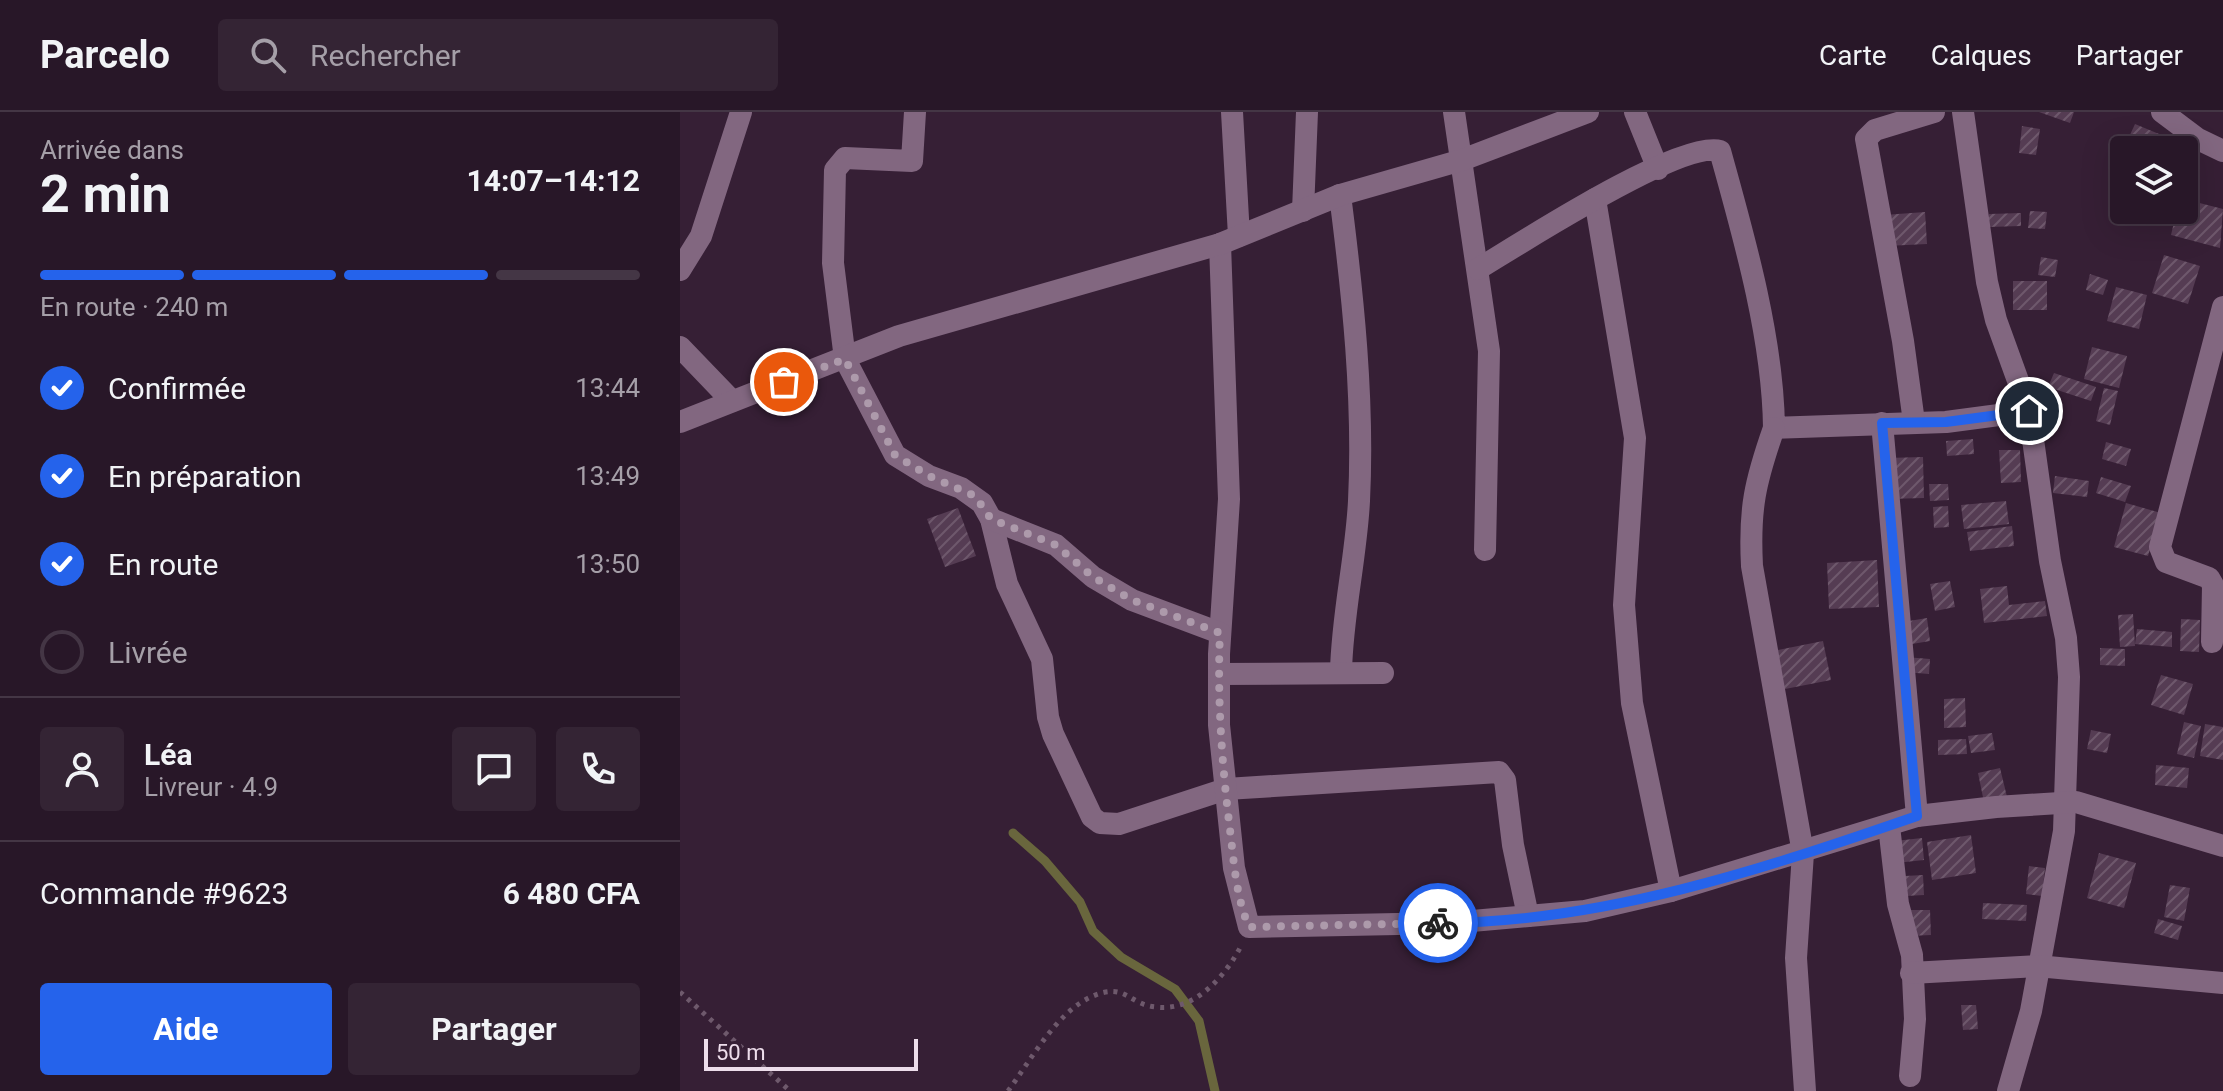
<!DOCTYPE html>
<html lang="fr">
<meta charset="utf-8">
<style>
body{margin:0;font-family:Roboto,sans-serif;background:#342434;color:#f1f3f6;height:100vh;display:flex;flex-direction:column;font-size:30px;white-space:nowrap}
*{box-sizing:border-box;margin:0}
p{font-size:26px;color:#a59fa8}
.icon{flex:none;width:44px;height:44px;fill:none;stroke:currentColor;stroke-width:2;stroke-linecap:round;stroke-linejoin:round}
.map{position:relative;flex:1;overflow:hidden}
.panel{display:flex;flex-direction:column;background:#281728;width:680px}
.panel>*{flex:none}
.tools{position:absolute;left:1430px;top:24px;display:grid;gap:16px}
.tools a{display:grid;place-items:center;width:88px;height:88px;border-radius:8px;background:#281728;box-shadow:0 8px 32px #0002,0 0 0 2px #443645;font-size:40px}
.scale{position:absolute;left:24px;bottom:20px;width:214px;box-sizing:border-box;padding-left:8px;border:4px solid #edddeb;border-top:0;font-size:22px;line-height:28px;white-space:nowrap;color:#edddeb;-webkit-text-stroke:6px #361f35;paint-order:stroke}
.pin{position:absolute;display:grid;place-items:center;width:68px;height:68px;color:#fff;margin:-34px;border:4px solid #fff;border-radius:50%;box-shadow:0 2px 8px #0007}
.courier{position:absolute;display:grid;place-items:center;width:80px;height:80px;margin:-40px;border:6px solid #2563eb;border-radius:50%;background:#fff;color:#222;box-shadow:0 2px 10px #0007}
.headline em{font-style:normal;font-weight:700}
.headline div{display:flex;flex-direction:column-reverse}
.headline{display:flex;align-items:center;justify-content:space-between;height:136px;padding:0 40px}
h1{font-size:52px;font-weight:700;line-height:60px}
.bar{display:grid;grid-template-columns:repeat(4,1fr);gap:12px 8px;align-content:center;height:96px;padding:0 40px}
.bar i{height:10px;border-radius:6px;background:#443645}
.bar .selected{background:#2563eb}
.bar p{grid-column:span 4}
.line{display:flex;align-items:center;gap:20px;padding:0 40px;border-top:2px solid #443645}
.line div{flex:1}
.round{display:grid;place-items:center;flex:none;width:84px;height:84px;border-radius:8px;background:#342434}
ol{padding:0 40px;list-style:none}
li{display:flex;align-items:center;gap:24px;height:88px}
li p{margin-inline-start:auto}
li .icon{padding:8px;border-radius:50%;background:#2563eb;color:#fff;stroke-width:4}
li:last-child{color:#a59fa8}
li i{width:44px;height:44px;border:4px solid #443645;border-radius:50%}
.primary-button{display:flex;gap:16px;margin-top:auto;padding:16px 40px}
.primary-button a{flex:1;height:92px;border-radius:8px;background:#2563eb;color:#fff;font-size:32px;font-weight:700;line-height:92px;text-align:center}
.primary-button a+a{background:#342434;color:#f1f3f6}
header{display:flex;align-items:center;gap:48px;box-sizing:border-box;height:112px;padding:0 40px;background:#281728;border-bottom:2px solid #443645}
header strong{font-size:38px}
nav{display:flex;gap:44px;margin-inline-start:auto;font-size:28px}
.search{width:560px;height:72px;background:#342434;display:flex;align-items:center;gap:20px;box-sizing:border-box;padding:0 28px;border-radius:8px;color:#a59fa8;font-size:30px}
main{display:flex;flex:1;min-height:0}
.map>svg:first-child{display:block}
.lines{fill:none;stroke-linecap:round;stroke-linejoin:round}
.stream{stroke:#69663d;stroke-width:9}
.building{fill:url(#building-hatch)}
.path{stroke:#6e596c;stroke-width:5;stroke-dasharray:4 6;stroke-linecap:butt}
.street{stroke:#826780;stroke-width:22}
.done{stroke:#ad9aab;stroke-width:8;stroke-dasharray:0 14.4}
.route{stroke:#2563eb;stroke-width:10}
</style>
<header>
<strong>Parcelo</strong>
<div class="search"><svg class="icon" aria-label="search" viewBox="0 0 24 24"><circle cx="10" cy="10" r="6"/><path d="M15 15l6 6"/></svg>Rechercher</div>
<nav><a>Carte</a><a>Calques</a><a>Partager</a></nav>
</header>
<main>
<section class="panel">
<div class="headline"><div><h1>2 min</h1><p>Arrivée dans</p></div><em>14:07–14:12</em></div>
<div class="bar"><i class="selected"></i><i class="selected"></i><i class="selected"></i><i></i><p>En route · 240 m</p></div>
<ol>
<li><svg class="icon" aria-label="check" viewBox="0 0 24 24"><path d="M5 12l5 5 9-10"/></svg>Confirmée<p>13:44</p></li>
<li><svg class="icon" aria-label="check" viewBox="0 0 24 24"><path d="M5 12l5 5 9-10"/></svg>En préparation<p>13:49</p></li>
<li><svg class="icon" aria-label="check" viewBox="0 0 24 24"><path d="M5 12l5 5 9-10"/></svg>En route<p>13:50</p></li>
<li><i></i>Livrée</li>
</ol>
<div class="line" style="height:144px"><a class="round"><svg class="icon" aria-label="person" viewBox="0 0 24 24"><circle cx="12" cy="8" r="4"/><path d="M4 21q1-7 8-7t8 7"/></svg></a><div><b>Léa</b><p>Livreur · 4.9</p></div><a class="round"><svg class="icon" aria-label="chat" viewBox="0 0 24 24"><path d="M4 5h16v11H9l-5 4z"/></svg></a><a class="round"><svg class="icon" aria-label="phone" viewBox="0 0 24 24"><path d="M5 4h4l2 5-3 2q2 4 5 5l2-3 5 2v4C11 20 4 13 5 4z"/></svg></a></div>
<div class="line" style="height:104px"><div>Commande #9623</div><b>6 480 CFA</b></div>
<div class="primary-button"><a>Aide</a><a>Partager</a></div>
</section>
<div class="map">
<svg width="1543" height="979" viewBox="0 0 1543 979">
<defs>
<pattern id="building-hatch" width="6" height="6" patternUnits="userSpaceOnUse" patternTransform="scale(2)"><rect width="6" height="6" fill="#553c53"/><path d="M-1 1l2-2M0 6l6-6M5 7l2-2" fill="none" stroke="#6e586c"/></pattern>
</defs>
<rect width="100%" height="100%" fill="#361f35"/>
<g class="lines">
<polyline class="stream" points="333,721 365,749 400,790 413,819 441,845 495,877 519,909 535,979"/>
</g>
<g class="building">
<polygon points="1359,0 1394,0 1390,11"/>
<polygon points="1455,12 1479,22 1472,38 1444,36"/>
<polygon points="1342,14 1360,17 1356,43 1339,41"/>
<polygon points="1504,87 1543,97 1540,136 1491,123 1497,98 1504,98"/>
<polygon points="1350,99 1367,100 1365,117 1348,116"/>
<polygon points="1245,100 1247,132 1206,134 1204,103"/>
<polygon points="1341,101 1341,114 1309,115 1309,102"/>
<polygon points="1484,143 1520,154 1508,192 1472,181"/>
<polygon points="1361,145 1378,148 1375,165 1358,163"/>
<polygon points="1410,162 1428,168 1423,183 1406,178"/>
<rect x="1333" y="169" width="34" height="29"/>
<polygon points="1436,175 1467,183 1459,217 1427,209"/>
<polygon points="1412,235 1447,244 1439,276 1404,267"/>
<polygon points="1374,261 1416,275 1411,289 1368,275"/>
<polygon points="1424,276 1438,279 1430,313 1416,309"/>
<polygon points="1293,327 1294,342 1267,344 1266,329"/>
<polygon points="1426,330 1451,337 1446,354 1422,347"/>
<polygon points="1319,338 1340,338 1341,370 1321,371"/>
<polygon points="1243,345 1244,386 1208,387 1206,346"/>
<polygon points="1375,364 1409,369 1407,385 1373,381"/>
<polygon points="1421,365 1451,374 1445,390 1416,381"/>
<polygon points="1249,372 1268,372 1269,388 1250,389"/>
<polygon points="1326,389 1329,412 1284,417 1281,393"/>
<polygon points="1446,391 1481,401 1468,444 1434,435"/>
<polygon points="1268,394 1269,415 1254,416 1253,395"/>
<polygon points="278,396 296,444 265,455 247,407"/>
<polygon points="1332,414 1334,434 1290,439 1287,420"/>
<polygon points="1197,448 1199,495 1149,497 1147,451"/>
<polygon points="1270,469 1275,495 1255,499 1250,472"/>
<polygon points="1327,474 1329,493 1365,489 1367,504 1304,511 1300,477"/>
<polygon points="1453,502 1455,534 1440,535 1438,503"/>
<polygon points="1247,506 1250,529 1220,534 1217,511"/>
<polygon points="1501,507 1520,508 1519,540 1500,539"/>
<polygon points="1457,517 1492,520 1492,535 1455,532"/>
<polygon points="1143,529 1151,568 1100,578 1093,539"/>
<polygon points="1420,536 1445,537 1445,554 1420,553"/>
<polygon points="1225,545 1250,547 1249,562 1224,560"/>
<polygon points="1481,563 1513,572 1504,603 1471,593"/>
<polygon points="1285,586 1286,615 1264,616 1264,587"/>
<polygon points="1504,610 1521,614 1514,646 1497,642"/>
<polygon points="1525,612 1543,615 1543,648 1520,644"/>
<polygon points="1411,618 1431,622 1427,641 1407,637"/>
<polygon points="1312,621 1315,638 1291,641 1288,624"/>
<polygon points="1286,627 1287,642 1258,643 1258,628"/>
<polygon points="1476,653 1509,656 1507,676 1475,673"/>
<polygon points="1320,656 1328,689 1305,695 1298,661"/>
<polygon points="1291,723 1296,761 1252,768 1247,730"/>
<polygon points="1242,726 1244,748 1216,751 1215,729"/>
<polygon points="1419,741 1456,751 1444,796 1407,786"/>
<polygon points="1349,754 1365,756 1362,784 1346,782"/>
<polygon points="1243,763 1244,783 1226,784 1225,764"/>
<polygon points="1490,773 1510,776 1504,809 1484,805"/>
<polygon points="1303,791 1347,793 1346,809 1302,807"/>
<polygon points="1229,798 1250,798 1251,823 1230,824"/>
<polygon points="1478,807 1502,814 1498,828 1474,821"/>
<polygon points="1281,893 1296,893 1298,917 1283,918"/>
</g>
<g class="lines">
<g class="path">
<polyline points="0,880 110,979"/>
<path d="M328,979c23,-31 49,-80 85,-95 33,-14 36,9 63,11 38,5 69,-30 85,-61"/>
</g>
<g class="street">
<polyline points="235,0 232,49 165,46 155,58 153,151 165,247 215,343 249,364 281,376 302,391 311,407 327,472 362,547 368,605 373,622 412,705 420,711 439,712 546,677 819,660 825,668 833,733 848,804"/>
<polyline points="552,0 559,124"/>
<polyline points="774,0 809,239 805,438"/>
<polyline points="955,0 978,57"/>
<polyline points="1283,0 1307,170 1316,208 1349,299 1370,449 1386,526 1389,565 1384,719 1351,899 1328,979"/>
<polyline points="1482,0 1518,27 1543,39"/>
<path d="M660,83c13,101 24,205 19,306 -3,58 -17,114 -18,171"/>
<polyline points="915,87 955,326 944,493 952,591 991,779"/>
<polyline points="623,99 627,0"/>
<polyline points="540,132 549,387 539,542 539,613 554,756 569,815 769,811 905,799 991,779 1237,704 1316,695 1396,690 1543,734"/>
<path d="M798,157c40,-24 203,-130 242,-118 24,86 53,187 54,277l172,-6 83,-11"/>
<polyline points="0,158 21,124 61,0"/>
<polyline points="0,235 52,289"/>
<polyline points="0,310 219,224 540,132 660,83 782,48 908,0"/>
<polyline points="1234,310 1223,229 1186,27 1195,18 1254,0"/>
<polyline points="1202,311 1237,704"/>
<path d="M1094,316c-19,54 -25,81 -22,138l51,287 -7,105 9,133"/>
<polyline points="311,407 376,433 413,465 452,488 540,521"/>
<polyline points="1532,530 1533,473 1529,466 1486,450 1480,435 1543,195"/>
<polyline points="539,562 703,561"/>
<polyline points="1209,714 1218,792 1232,843 1235,907 1230,964"/>
<polyline points="1231,861 1357,854 1543,871"/>
</g>
</g>
<g class="lines">
<path class="done" d="M104,270l61,-23 50,96 34,21 46,20 16,23 65,26 37,32 39,23 88,33c-3,66 2,132 10,197 4,32 6,67 19,97l189,-4"/>
<path class="route" d="M758,811c163,0 326,-54 479,-107l-35,-393 64,-1 83,-11"/>
</g>
</svg>
<div class="tools">
<a><svg class="icon" aria-label="layers" viewBox="0 0 24 24"><path d="M12 4l9 5-9 5-9-5zM3 14l9 5 9-5"/></svg></a>
</div>
<div class="scale">50 m</div>
<div class="pin" style="left:104px;top:270px;background:#ea580c"><svg class="icon" aria-label="bag" viewBox="0 0 24 24"><path d="M5 8h14l-1 12H6zM9 8a3 3 0 0 1 6 0"/></svg></div>
<div class="pin" style="left:1349px;top:299px;background:#1f2937"><svg class="icon" aria-label="home" viewBox="0 0 24 24"><path d="M3 11l9-7 9 7M6 9v11h12V9"/></svg></div>
<div class="courier" style="left:758px;top:811px"><svg class="icon" aria-label="bike" viewBox="0 0 24 24"><circle cx="6" cy="16" r="4"/><circle cx="18" cy="16" r="4"/><path d="M6 16l4-8h5l3 8M10 8l3 8H6M13 5h3"/></svg></div>
</div>
</main>
